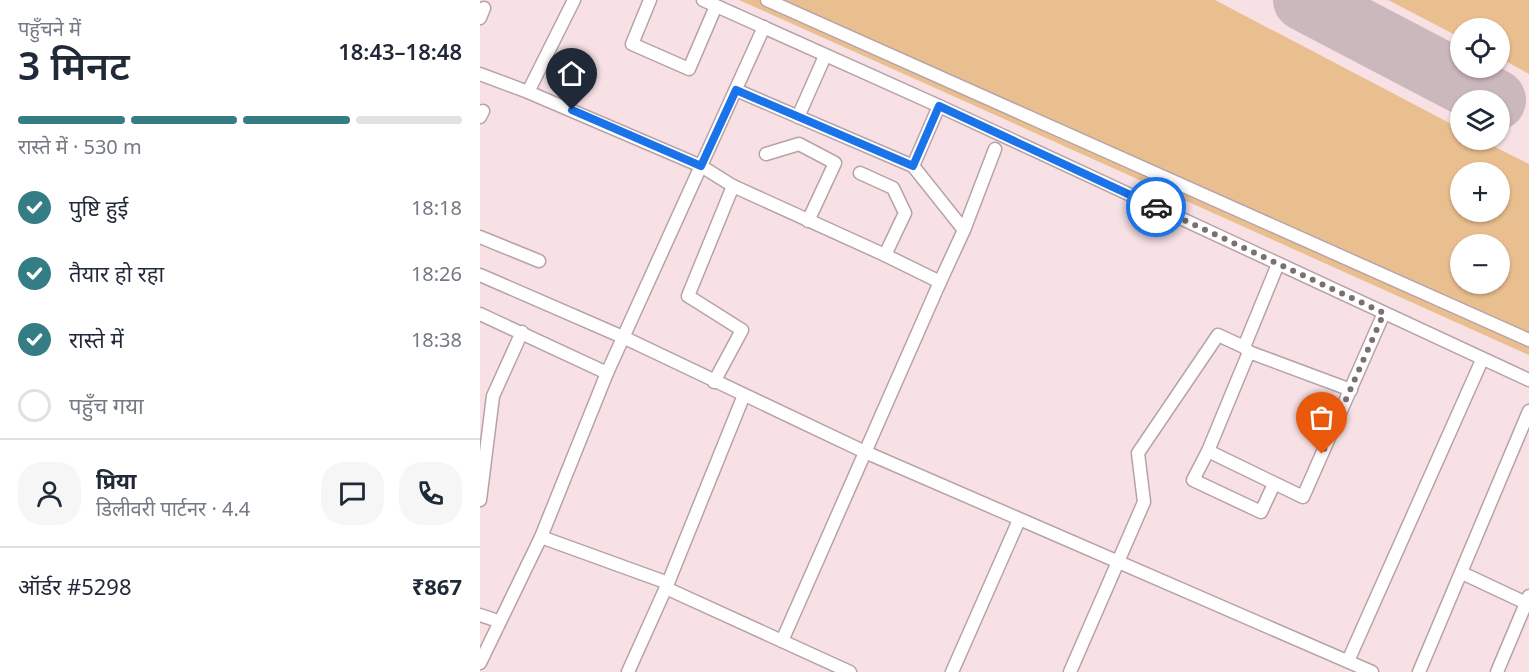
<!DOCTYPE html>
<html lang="hi">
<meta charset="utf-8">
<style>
body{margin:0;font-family:"Noto Sans","Noto Sans Devanagari",sans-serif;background:#f6f6f7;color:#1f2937;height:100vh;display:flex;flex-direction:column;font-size:22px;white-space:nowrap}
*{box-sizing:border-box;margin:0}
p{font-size:20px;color:#747a83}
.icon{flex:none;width:33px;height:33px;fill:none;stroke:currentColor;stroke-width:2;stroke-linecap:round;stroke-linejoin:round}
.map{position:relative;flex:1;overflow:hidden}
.sheet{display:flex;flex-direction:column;background:#fff;width:480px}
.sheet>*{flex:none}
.controls{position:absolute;left:970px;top:18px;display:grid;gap:12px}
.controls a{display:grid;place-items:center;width:60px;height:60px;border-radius:50%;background:#fff;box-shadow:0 2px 4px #0004;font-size:30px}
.pin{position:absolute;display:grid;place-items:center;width:51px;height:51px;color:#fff;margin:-62px -26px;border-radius:50% 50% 50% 0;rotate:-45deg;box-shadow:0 0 6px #0007}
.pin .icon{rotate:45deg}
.courier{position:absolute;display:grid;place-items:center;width:60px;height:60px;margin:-30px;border:4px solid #1a73e8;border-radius:50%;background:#fff;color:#222;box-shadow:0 2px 8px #0007}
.headline em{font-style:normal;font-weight:600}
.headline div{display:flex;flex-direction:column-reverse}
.headline{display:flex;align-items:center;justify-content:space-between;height:102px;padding:0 18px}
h1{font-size:39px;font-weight:600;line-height:45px}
.bar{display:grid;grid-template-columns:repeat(4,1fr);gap:9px 6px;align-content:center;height:72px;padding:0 18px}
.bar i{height:8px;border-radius:4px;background:#e0e1e3}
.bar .active{background:#357d84}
.bar p{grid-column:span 4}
.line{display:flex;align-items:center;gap:15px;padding:0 18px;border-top:2px solid #e0e1e3}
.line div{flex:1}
.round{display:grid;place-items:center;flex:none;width:63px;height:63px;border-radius:24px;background:#f6f6f7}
ol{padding:0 18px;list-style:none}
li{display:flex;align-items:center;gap:18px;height:66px}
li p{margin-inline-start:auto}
li .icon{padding:6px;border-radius:50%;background:#357d84;color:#fff;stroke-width:4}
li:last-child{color:#747a83}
li i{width:33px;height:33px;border:3px solid #e0e1e3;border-radius:50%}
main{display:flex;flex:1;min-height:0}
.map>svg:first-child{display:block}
.green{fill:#eabf90;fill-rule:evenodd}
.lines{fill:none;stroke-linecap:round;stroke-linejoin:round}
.runway{stroke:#cbb8bc;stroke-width:62}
.minor-casing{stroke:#b7a3a7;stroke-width:15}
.minor{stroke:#fff;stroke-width:12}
.done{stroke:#7c6f71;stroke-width:6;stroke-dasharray:0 10.8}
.route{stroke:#1a73e8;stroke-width:8}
</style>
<main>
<section class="sheet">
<div class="headline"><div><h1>3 मिनट</h1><p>पहुँचने में</p></div><em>18:43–18:48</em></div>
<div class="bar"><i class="active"></i><i class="active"></i><i class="active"></i><i></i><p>रास्ते में · 530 m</p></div>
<ol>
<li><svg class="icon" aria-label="check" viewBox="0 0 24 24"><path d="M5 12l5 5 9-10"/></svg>पुष्टि हुई<p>18:18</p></li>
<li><svg class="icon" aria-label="check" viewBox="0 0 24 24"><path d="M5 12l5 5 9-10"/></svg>तैयार हो रहा<p>18:26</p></li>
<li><svg class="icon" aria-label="check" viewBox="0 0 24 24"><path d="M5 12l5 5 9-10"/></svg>रास्ते में<p>18:38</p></li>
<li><i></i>पहुँच गया</li>
</ol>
<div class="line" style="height:108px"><a class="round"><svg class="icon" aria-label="person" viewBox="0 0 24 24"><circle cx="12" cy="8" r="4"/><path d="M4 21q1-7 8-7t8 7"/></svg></a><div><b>प्रिया</b><p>डिलीवरी पार्टनर · 4.4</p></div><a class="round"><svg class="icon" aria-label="chat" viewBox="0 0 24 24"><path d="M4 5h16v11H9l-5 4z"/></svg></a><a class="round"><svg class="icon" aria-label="phone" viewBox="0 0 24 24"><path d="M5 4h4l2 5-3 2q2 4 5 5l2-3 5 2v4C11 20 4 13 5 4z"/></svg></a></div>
<div class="line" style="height:78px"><div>ऑर्डर #5298</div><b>₹867</b></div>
</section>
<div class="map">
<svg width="1049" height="672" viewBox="0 0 1049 672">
<rect width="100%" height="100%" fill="#f7e1e5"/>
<g class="green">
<polygon points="259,0 282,0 1049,342 1049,355"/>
<path d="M293,0h442l246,129v11h20l48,24v174zM981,172h39v40h-39zM981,244h39v40h-39z"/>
<polygon points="908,0 1049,0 1049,74 1020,58 1020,28 981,28 981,38"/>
</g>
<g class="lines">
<polyline class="runway" points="824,0 1015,100"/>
<g class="minor-casing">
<g id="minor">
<polyline points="170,0 152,44 209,69 236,6"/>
<polyline points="223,0 459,106 1049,380"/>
<polyline points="287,0 1049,340"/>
<polyline points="0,18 4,8"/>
<polyline points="0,74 48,92 221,166 253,186 405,255 460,282"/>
<polyline points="256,90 433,166 484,230"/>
<polyline points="48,92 94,0"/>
<polyline points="0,117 3,111"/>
<polyline points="318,117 345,56"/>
<polyline points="286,154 319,144 355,163 328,221"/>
<polyline points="433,166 459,106"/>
<polyline points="380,173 413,188 425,213 405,255"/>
<polyline points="0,237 59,261"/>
<polyline points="0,275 145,338 385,452 892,672"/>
<polyline points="0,314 127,373"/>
<polyline points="764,347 798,264"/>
<polyline points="769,352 728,451 713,480 781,512 794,484"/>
<polyline points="234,382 262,330 208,296 253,186"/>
<polyline points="728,451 823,497 904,313"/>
<polyline points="0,500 13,396 42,332"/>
<polyline points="61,537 188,583 188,589 370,672"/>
<polyline points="982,573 1046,603"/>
<polyline points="0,615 18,621"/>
<polyline points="302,641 460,282 484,230 515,149"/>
<polyline points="868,661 1002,360"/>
<polyline points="0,663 61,537 127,373 284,27"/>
<polyline points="148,672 188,583 264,395"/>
<polyline points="472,672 539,520"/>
<polyline points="590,672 664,502 658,453 738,335 764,347 769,352 871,390"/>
<polyline points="939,672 1049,411"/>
<polyline points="1017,672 1049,596"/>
</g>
</g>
<use href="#minor" class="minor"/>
</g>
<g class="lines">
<polyline class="done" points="676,207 904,313 842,454"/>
<polyline class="route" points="92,110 221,166 256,90 433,166 459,106 676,207"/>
</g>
</svg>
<div class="controls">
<a><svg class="icon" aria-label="locate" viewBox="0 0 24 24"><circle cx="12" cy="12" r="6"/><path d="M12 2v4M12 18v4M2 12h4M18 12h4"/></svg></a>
<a><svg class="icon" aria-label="layers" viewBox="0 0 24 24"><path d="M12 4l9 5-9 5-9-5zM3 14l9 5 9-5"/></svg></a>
<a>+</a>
<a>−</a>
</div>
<div class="pin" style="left:842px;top:454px;background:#ea580c"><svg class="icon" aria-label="bag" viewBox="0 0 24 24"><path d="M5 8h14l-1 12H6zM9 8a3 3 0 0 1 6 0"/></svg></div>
<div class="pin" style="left:92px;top:110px;background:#1f2937"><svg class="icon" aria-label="home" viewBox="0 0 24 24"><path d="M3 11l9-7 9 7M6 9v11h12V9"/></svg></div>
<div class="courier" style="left:676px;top:207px"><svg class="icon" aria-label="car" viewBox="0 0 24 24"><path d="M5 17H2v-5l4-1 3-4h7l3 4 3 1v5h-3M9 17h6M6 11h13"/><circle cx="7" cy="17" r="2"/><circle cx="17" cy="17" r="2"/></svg></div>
</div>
</main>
